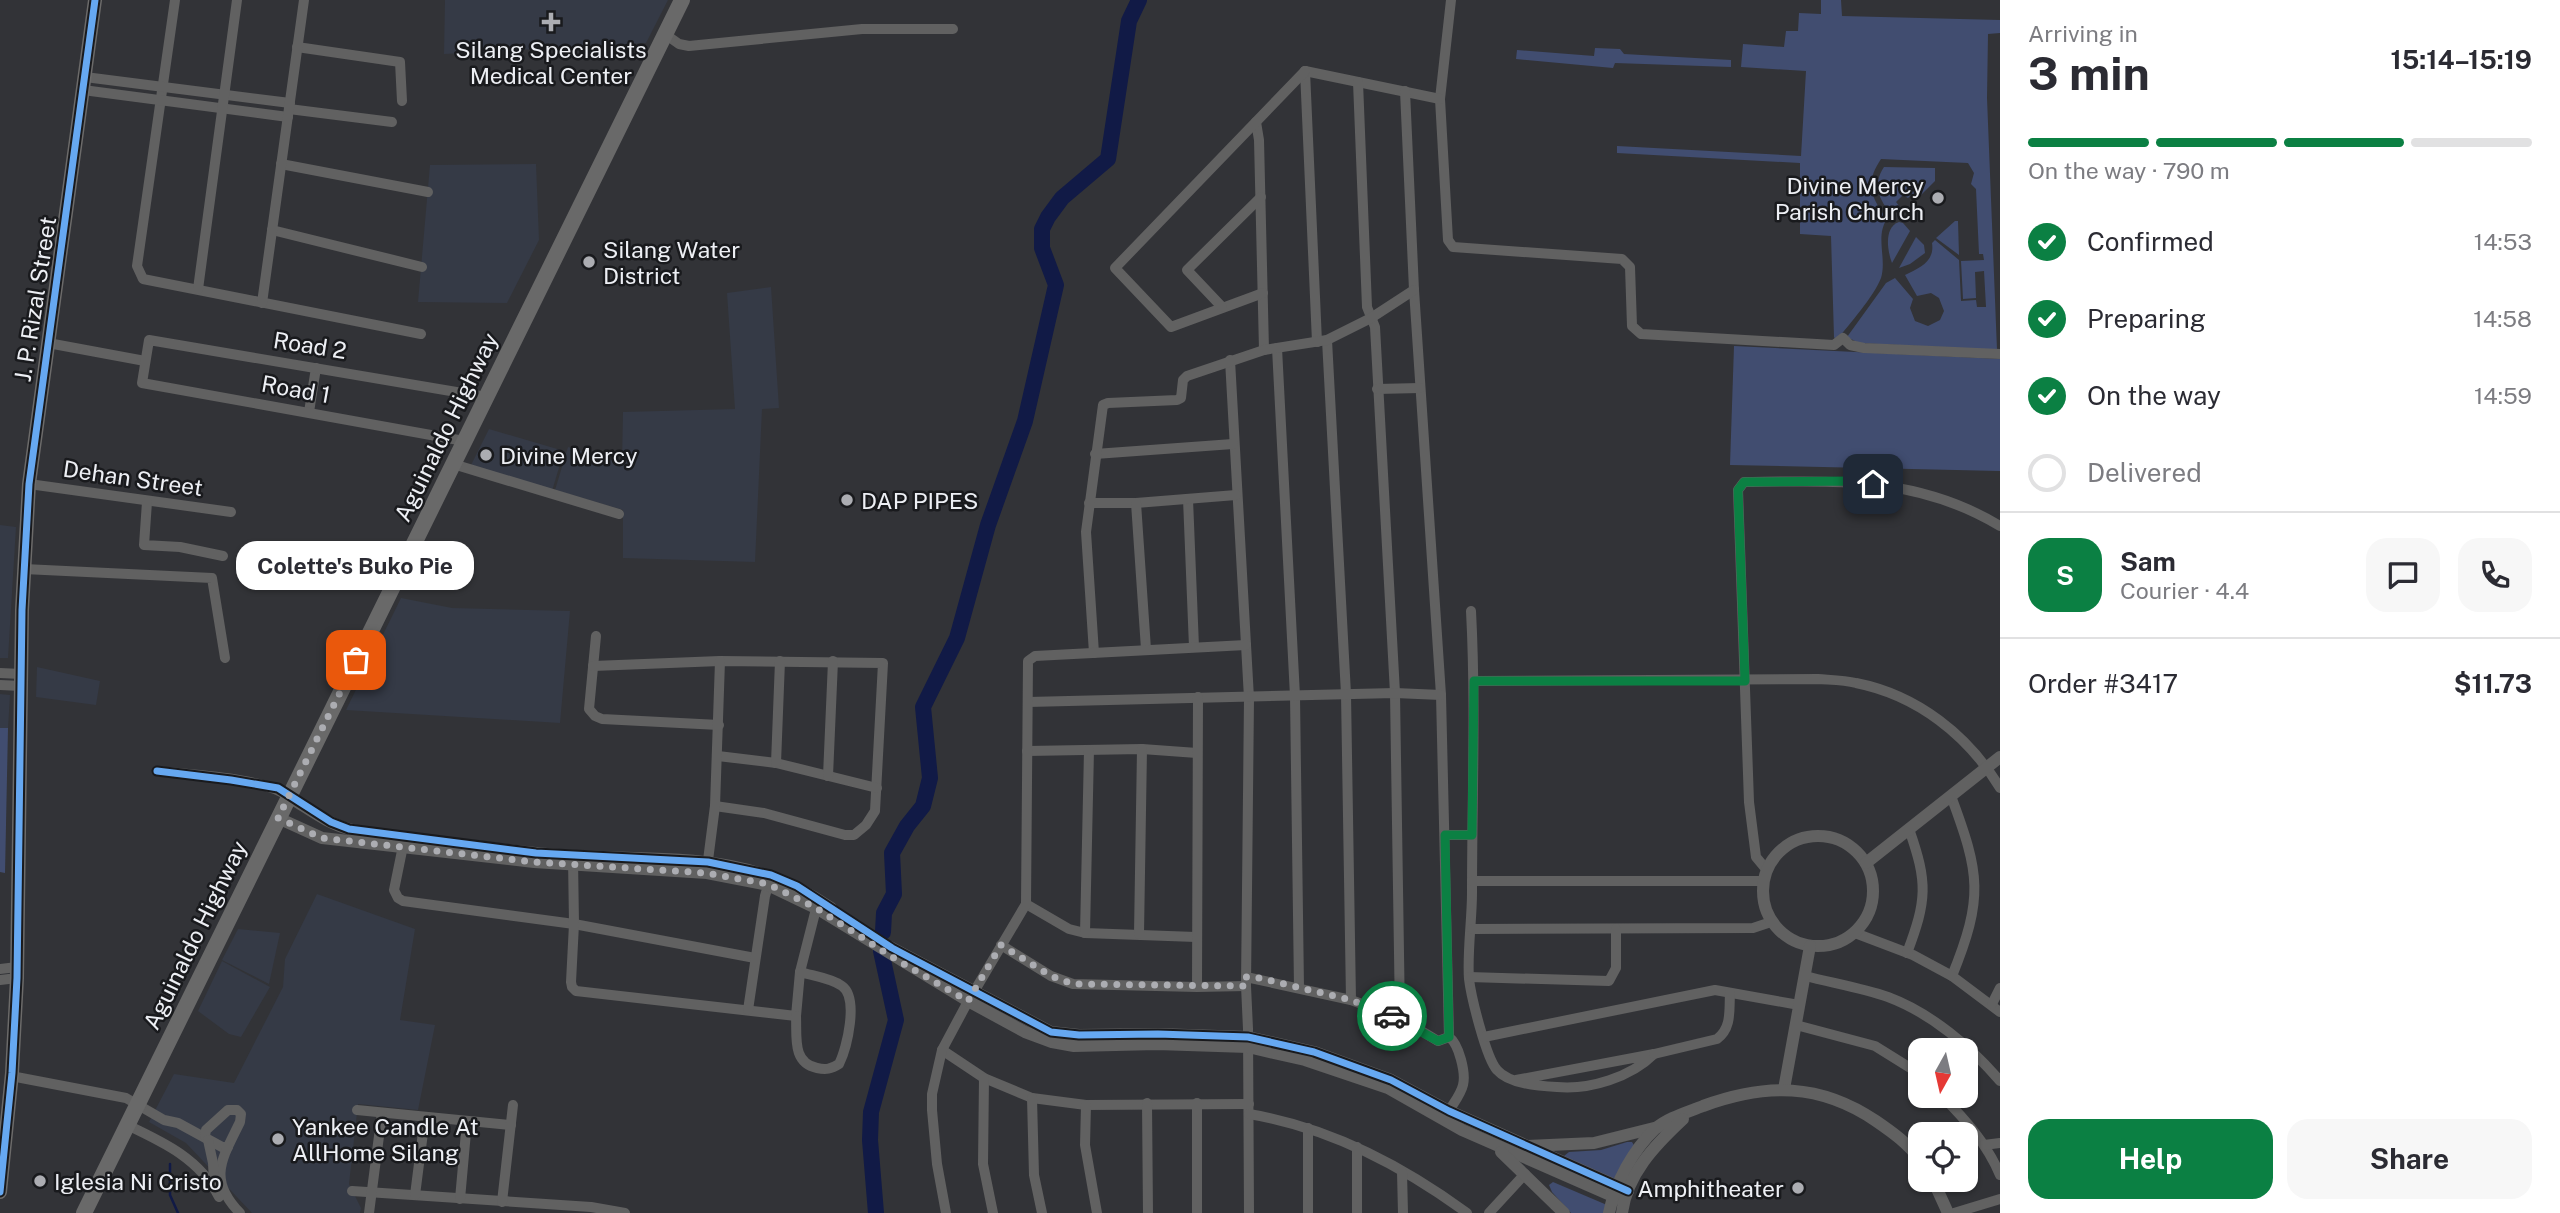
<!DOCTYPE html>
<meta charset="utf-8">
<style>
body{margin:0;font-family:"Public Sans",sans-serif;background:#f7f7f7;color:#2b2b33;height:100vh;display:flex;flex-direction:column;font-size:26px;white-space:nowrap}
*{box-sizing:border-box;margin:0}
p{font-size:23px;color:#7c7c81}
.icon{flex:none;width:38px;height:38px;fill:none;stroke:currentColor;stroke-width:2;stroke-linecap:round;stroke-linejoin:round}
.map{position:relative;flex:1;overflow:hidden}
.details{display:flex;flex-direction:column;background:#fff;width:560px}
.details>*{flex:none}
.needle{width:46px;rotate:188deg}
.fabs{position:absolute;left:1908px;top:1038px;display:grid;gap:14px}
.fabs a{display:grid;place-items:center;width:70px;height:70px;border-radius:14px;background:#fff;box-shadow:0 2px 5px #0004;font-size:35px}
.pin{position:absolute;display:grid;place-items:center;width:60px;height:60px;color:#fff;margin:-30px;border-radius:14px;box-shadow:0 4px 10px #0006}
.courier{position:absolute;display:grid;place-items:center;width:70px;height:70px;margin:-35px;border:5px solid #0b8043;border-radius:50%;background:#fff;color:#222;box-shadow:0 2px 9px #0007}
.bubble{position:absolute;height:49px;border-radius:21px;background:#fff;box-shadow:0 2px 5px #0004;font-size:23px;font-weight:700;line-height:49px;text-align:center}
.overview em{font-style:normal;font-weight:700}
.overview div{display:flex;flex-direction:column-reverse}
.overview{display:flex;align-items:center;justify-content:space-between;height:119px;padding:0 28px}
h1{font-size:46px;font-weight:700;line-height:52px}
.bar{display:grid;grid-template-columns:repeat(4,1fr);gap:10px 7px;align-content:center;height:84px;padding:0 28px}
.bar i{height:9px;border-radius:5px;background:#e1e1e2}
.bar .current{background:#0b8043}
.bar p{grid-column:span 4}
.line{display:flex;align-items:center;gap:18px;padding:0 28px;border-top:2px solid #e1e1e2}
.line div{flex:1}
.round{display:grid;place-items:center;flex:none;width:74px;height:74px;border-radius:21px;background:#f7f7f7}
ol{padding:0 28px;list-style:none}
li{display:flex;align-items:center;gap:21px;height:77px}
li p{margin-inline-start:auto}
li .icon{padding:7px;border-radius:50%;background:#0b8043;color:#fff;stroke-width:4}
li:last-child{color:#7c7c81}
li i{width:38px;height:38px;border:4px solid #e1e1e2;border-radius:50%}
.button{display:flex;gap:14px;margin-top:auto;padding:14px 28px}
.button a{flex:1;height:80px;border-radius:21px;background:#0b8043;color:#fff;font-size:28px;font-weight:700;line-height:80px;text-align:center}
.button a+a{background:#f7f7f7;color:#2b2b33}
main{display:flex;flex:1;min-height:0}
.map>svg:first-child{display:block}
.built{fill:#353a46}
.green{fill:#414d70}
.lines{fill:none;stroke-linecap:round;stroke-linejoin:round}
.stream{stroke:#111a46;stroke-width:2.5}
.river{stroke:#111a46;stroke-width:16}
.minor{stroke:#616161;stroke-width:10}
.tertiary{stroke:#616161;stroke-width:12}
.secondary{stroke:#6c6b6a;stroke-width:14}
.primary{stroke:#696969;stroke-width:16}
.cycleway-casing{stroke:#191a1d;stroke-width:11}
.cycleway{stroke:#66a8f1;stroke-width:7}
.done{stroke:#acadb2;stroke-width:7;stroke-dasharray:0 12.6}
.route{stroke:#0b8043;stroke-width:9}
.poi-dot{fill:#acadb2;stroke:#191a1d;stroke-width:2.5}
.labels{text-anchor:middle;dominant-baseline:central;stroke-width:5;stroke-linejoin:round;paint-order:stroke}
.poi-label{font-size:23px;fill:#edeff4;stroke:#191a1d;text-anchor:start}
.street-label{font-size:23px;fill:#edeff4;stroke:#191a1d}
</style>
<main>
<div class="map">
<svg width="2000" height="1213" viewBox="0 0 2000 1213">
<rect width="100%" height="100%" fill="#323337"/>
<g class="built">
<polygon points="445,0 668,0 646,43 444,54"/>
<polygon points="536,164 539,240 507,303 418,302 430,165"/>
<polygon points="771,287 779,408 762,409 755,562 623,558 623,510 555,490 568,447 622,463 623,412 735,409 727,293"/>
<polygon points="489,429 564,451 552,491 470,467"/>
<polygon points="0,525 16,527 8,658 0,658"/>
<polygon points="401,598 452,608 570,611 560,723 346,710"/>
<polygon points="37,667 100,681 96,705 36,697"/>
<polygon points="0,694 10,695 8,728 0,728"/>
<polygon points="317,894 415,929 400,1020 435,1025 418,1110 358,1104 349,1184 361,1208 360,1213 252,1213 186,1143 149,1122 174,1074 234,1083 283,987 285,959"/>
<polygon points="238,929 280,933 269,984 222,960"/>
<polygon points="222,961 270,987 241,1037 229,1034 198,1011"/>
</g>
<g class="green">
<path d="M1821,0h20l1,16 158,4v13l-12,1 -1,64 10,252 -138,-7 -12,-6 39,-54 9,-5 18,21 -3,9 5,13 13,5 12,-6 4,-9 -5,-13 -8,-5 -14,3 -12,-21c14,-7 30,-13 27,-32l3,-3 24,20 2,41 15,-1 1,7h9l-2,-36 -9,1 1,26 -13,1 -2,-38 23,-1 -1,-6h-4l-3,-65 -5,-5 3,-11 -6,-10 -87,-4c-16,24 -11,37 6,60 -12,17 0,40 -6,59 -8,20 -31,45 -45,63l-2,-4 -3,-101 -31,-2v-71l-183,-10v-7l184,10 5,-85 -65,-4 2,-23 41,3 2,-16h12l1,-18 22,1z"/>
<polygon points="1595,48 1620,49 1624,54 1731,60 1731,67 1615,63 1613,68 1516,59 1517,50 1594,56"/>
<path d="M1884,167l51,1v13l-19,19 -5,-5 -3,3 -5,-3 -7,7 4,5 -8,8c-13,-15 -20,-30 -8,-48z"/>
<polygon points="1955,221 1958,221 1959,255 1936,238"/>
<path d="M1899,222l4,1 7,8 -18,32c-5,-13 -8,-36 7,-41z"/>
<polygon points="1916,237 1924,245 1925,253 1910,264 1899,268"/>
<polygon points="1734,346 2000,359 2000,471 1730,465"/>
<polygon points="0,728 8,728 5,873 0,872"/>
<polygon points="1627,1142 1632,1142 1635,1147 1612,1182 1565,1161 1564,1156 1569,1152 1601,1150"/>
<polygon points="1553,1182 1607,1205 1606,1213 1571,1213 1552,1192 1549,1185"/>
</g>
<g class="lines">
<polyline class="stream" points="170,1164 170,1195 178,1213"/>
<g class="river">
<polyline points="883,932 884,913 894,894 892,853 907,826 923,806 930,778 923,707 957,638 988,525 1025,421 1056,285 1042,248 1042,229 1048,217 1062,198 1108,159 1129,21 1139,0"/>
<polyline points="876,1213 870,1140 871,1112 896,1020 881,951"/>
</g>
<g class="minor">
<polyline points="175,0 137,266 143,279 421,334"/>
<polyline points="1451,0 1440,99 1448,240 1453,247 1622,259 1630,267 1632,326 1641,334 1834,345 1843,338 1850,345 1864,348 2000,354"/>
<polyline points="665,34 679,44 689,46 862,29 953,29"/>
<polyline points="297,47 400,62 402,101"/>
<polyline points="1305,71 1317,342"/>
<polyline points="1305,71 1440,99"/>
<polyline points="85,77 290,103"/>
<polyline points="1358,82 1367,307 1375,327 1395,693 1400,1018"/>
<polyline points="83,90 288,117"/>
<path d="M1405,91l9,199 27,405 8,342c10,7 17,36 14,48 -2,9 -10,19 -14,26"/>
<polyline points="289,109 392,122"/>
<polyline points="1256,122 1259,140 1264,350"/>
<polyline points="281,164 428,192"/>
<polyline points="272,230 422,267"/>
<polyline points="198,289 237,0"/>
<polyline points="1263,293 1171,327 1115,268 1305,71"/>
<polyline points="262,303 304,0"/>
<polyline points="1222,307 1187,270 1261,197"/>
<polyline points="1327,340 1346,694 1351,1000"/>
<polyline points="48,343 145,361"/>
<polyline points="1277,348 1295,696 1299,988"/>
<polyline points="1230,360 1249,698 1246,986 1248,1029 1249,1213"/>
<polyline points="1377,389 1420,388"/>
<polyline points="309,412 316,368"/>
<polyline points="464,441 142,383 149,340 486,397"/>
<polyline points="1095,454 1233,444"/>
<polyline points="453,464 619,514"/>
<polyline points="29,484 231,512"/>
<polyline points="1188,499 1194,647"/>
<polyline points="147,502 144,545 180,547 223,556"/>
<polyline points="1089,503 1136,503 1236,495"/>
<polyline points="1136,503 1146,649"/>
<polyline points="24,569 212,578 225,658"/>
<path d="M1471,611c5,94 1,189 1,282 0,27 -5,60 -3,86 2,17 17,79 28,91 12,14 42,16 60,17 33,3 74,-10 97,-33l-138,26"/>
<polyline points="596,636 589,709 595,716 602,719 719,725"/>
<polyline points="1094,653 1086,532 1103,405 1108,403 1177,400 1181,398 1183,380 1187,376 1264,350 1327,340 1371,318 1414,290"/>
<polyline points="593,666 720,661 883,663 875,811 866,825 854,835 845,835 764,813 715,806"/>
<polyline points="0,673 21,674"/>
<path d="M1474,681l344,-2c13,1 26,1 38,4 61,12 112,52 144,105"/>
<polyline points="0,685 21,686"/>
<polyline points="1028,702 1395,693 1441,695"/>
<polyline points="1027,751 1142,749 1197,753"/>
<polyline points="718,756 776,763 877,788"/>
<polyline points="776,763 780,661"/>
<path d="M157,771c33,4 107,6 132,26"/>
<polyline points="828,776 833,661"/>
<path d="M1951,796c29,78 33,101 1,180"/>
<polyline points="1445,835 1472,835"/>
<polyline points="404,841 394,890 398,898 403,901 574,924 755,958"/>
<polyline points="573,859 574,924 571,982 572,987 576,991 796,1016 800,972 818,901"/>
<polyline points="707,868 715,806 720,661"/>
<path d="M1766,869l-10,-12 -7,-55 -11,-312 6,-8c93,-1 173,-6 256,44"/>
<polyline points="1472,881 1763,881"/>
<polyline points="1026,904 1069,929 1085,933 1196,937"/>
<polyline points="1472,929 1753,928 1771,922"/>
<polyline points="1085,933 1089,750"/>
<polyline points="1855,933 1913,955 1952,976 2000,1012"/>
<polyline points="1139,934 1142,749"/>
<polyline points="1001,945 1051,976 1073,984 1197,987 1246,986"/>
<path d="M1907,953c20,-53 21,-70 2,-124"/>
<polyline points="0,969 17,967"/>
<path d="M1805,976c27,7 57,12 83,21 43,16 83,50 112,84"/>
<polyline points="1246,977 1351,1000 1400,1018 1438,1041 1449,1037"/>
<polyline points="1469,977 1609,981 1616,968 1616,929"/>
<polyline points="0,980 17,978"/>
<polyline points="1197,987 1198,697"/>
<polyline points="1992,1004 2000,988"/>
<polyline points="748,1010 765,896 770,879"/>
<path d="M796,1016c1,21 -4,47 21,52 9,2 14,1 22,-4 8,-16 20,-66 3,-78 -11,-8 -29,-10 -42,-14"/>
<polyline points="1796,1025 1875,1046 1920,1074"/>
<polyline points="1484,1037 1715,990 1799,1005"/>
<polyline points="942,1050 984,1078 1032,1098 1086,1105 1249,1104"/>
<path d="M1654,1054l63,-15c15,-11 12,-29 13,-46"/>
<polyline points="11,1076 126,1098 164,1120 178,1123 222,1147 228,1147"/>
<polyline points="984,1078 983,1164 993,1213"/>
<path d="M1942,1096c23,23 45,48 58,79"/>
<polyline points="1032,1098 1034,1175 1042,1213"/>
<polyline points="1147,1103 1148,1213"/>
<polyline points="1086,1105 1085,1145 1097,1213"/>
<polyline points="357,1110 511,1125"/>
<path d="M1249,1114c79,13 154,52 218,99"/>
<path d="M127,1125c36,17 73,34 92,72"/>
<path d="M205,1136l1,-6 22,-20h9l4,4 -1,8c-18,37 -33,57 0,91"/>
<polyline points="208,1140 213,1163 214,1183"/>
<polyline points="1984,1145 2000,1143"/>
<polyline points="1357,1147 1357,1213"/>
<polyline points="1402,1172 1403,1213"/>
<polyline points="352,1191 591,1207 625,1213"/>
<polyline points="415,1195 425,1117"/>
<polyline points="460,1199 467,1121"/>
<polyline points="502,1202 513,1105"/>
<polyline points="369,1213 382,1113"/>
<polyline points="946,1213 937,1164 932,1110 932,1094 942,1050 965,1007 1026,904 1028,661 1035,656 1246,645"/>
<polyline points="1197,1213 1197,1103"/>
<polyline points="1308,1213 1308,1128"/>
<polyline points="1489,1213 1525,1174"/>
<polyline points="1954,1213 2000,1199"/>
</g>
<g class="tertiary">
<path d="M289,797c19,11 39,27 60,32 30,9 64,10 95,14 44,4 88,11 132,13 95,5 172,-5 255,52"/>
<polyline points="278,818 322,838 534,862 707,873 768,885 816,908 968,1001 1025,1032 1052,1042 1074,1046 1157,1044 1248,1047 1305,1060 1388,1088 1462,1130 1624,1201"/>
<circle cx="1818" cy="891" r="55"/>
<polyline points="1866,863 2000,757"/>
<polyline points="890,947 1051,1032 1079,1035 1158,1034 1248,1037 1314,1052 1391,1080 1449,1111 1628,1191"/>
<polyline points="1784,1089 1810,946"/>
<polyline points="1527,1146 1594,1143 1658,1127"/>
<polyline points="1501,1152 1564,1213"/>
<polyline points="1933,1180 1948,1213"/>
<path d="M1609,1213c6,-30 24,-63 46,-84 12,-11 33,-17 48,-23 63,-23 117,-23 173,15 16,11 33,23 44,39"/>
<path d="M1622,1213c5,-39 33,-68 61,-94"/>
</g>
<polyline class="secondary" points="0,1192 12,1073 17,978 22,610 29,484 95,0"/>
<polyline class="primary" points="84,1213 682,0"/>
<g class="cycleway-casing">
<g id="cycleway">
<polyline points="157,771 231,780 278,788 331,822 349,829 536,853 708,862 771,875 797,886 892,948 1051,1032 1079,1035 1158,1034 1248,1037 1314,1052 1391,1080 1449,1111 1628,1191"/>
<polyline points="0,1192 12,1073 17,978 22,610 29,484 95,0"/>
</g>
</g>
<use href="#cycleway" class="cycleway"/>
</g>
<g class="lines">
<polyline class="done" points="356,660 278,818 322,838 534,862 706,873 768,884 816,908 897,960 968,1001 1001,945 1051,976 1073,984 1246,986 1246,977 1255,977 1351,1000 1392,1016"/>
<polyline class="route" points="1392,1016 1438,1041 1449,1037 1445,835 1472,835 1474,681 1745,681 1738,490 1744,482 1851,481 1873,484"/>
</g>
<g class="poi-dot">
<path d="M547.5 11.5h7v7h7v7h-7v7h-7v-7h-7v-7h7z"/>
<circle cx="1938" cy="198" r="7"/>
<circle cx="589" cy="262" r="7"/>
<circle cx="486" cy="455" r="7"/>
<circle cx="847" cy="500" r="7"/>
<circle cx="278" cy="1139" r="7"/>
<circle cx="40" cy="1181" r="7"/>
<circle cx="1798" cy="1188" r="7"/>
</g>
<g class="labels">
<g class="poi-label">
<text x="551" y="49" text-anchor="middle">Silang Specialists<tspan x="551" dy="26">Medical Center</tspan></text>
<text x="1924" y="185" text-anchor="end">Divine Mercy<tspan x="1924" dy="26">Parish Church</tspan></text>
<text x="603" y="249">Silang Water<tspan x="603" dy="26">District</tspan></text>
<text x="500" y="455">Divine Mercy</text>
<text x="861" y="500">DAP PIPES</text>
<text x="292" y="1126">Yankee Candle At<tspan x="292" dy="26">AllHome Silang</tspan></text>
<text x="54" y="1181">Iglesia Ni Cristo</text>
<text x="1784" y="1188" text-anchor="end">Amphitheater</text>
</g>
<g class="street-label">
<text transform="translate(35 299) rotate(-81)">J. P. Rizal Street</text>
<text transform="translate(310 345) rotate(9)">Road 2</text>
<text transform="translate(296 389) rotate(10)">Road 1</text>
<text transform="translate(446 427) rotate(-64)">Aguinaldo Highway</text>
<text transform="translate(133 478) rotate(8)">Dehan Street</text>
<text transform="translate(195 935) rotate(-64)">Aguinaldo Highway</text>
</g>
</g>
</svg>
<div class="fabs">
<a><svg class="needle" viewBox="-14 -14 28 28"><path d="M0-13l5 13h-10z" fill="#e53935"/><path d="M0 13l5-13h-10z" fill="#7c7c81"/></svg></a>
<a><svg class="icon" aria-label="locate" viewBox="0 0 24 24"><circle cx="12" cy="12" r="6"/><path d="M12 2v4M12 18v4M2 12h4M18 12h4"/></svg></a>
</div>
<div class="pin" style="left:356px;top:660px;background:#ea580c"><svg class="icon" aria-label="bag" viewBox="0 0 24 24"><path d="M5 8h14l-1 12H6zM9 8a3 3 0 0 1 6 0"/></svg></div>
<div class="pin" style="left:1873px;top:484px;background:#1f2937"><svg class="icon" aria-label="home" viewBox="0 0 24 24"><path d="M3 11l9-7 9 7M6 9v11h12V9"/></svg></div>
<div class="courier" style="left:1392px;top:1016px"><svg class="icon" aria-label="car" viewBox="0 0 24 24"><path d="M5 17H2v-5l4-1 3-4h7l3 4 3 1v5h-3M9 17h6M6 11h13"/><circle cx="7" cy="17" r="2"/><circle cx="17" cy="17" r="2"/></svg></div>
<div class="bubble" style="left:236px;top:541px;width:238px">Colette's Buko Pie</div>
</div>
<section class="details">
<div class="overview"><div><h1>3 min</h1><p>Arriving in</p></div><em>15:14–15:19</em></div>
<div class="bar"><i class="current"></i><i class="current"></i><i class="current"></i><i></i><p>On the way · 790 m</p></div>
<ol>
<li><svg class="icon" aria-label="check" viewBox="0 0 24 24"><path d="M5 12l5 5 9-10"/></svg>Confirmed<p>14:53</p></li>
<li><svg class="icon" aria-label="check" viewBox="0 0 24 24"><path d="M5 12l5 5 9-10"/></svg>Preparing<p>14:58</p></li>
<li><svg class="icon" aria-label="check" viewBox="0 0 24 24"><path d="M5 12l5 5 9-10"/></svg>On the way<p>14:59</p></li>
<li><i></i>Delivered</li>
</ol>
<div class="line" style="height:126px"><b class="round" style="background:#0b8043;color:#fff">S</b><div><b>Sam</b><p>Courier · 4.4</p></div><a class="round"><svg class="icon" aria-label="chat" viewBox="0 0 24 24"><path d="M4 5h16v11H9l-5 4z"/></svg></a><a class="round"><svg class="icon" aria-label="phone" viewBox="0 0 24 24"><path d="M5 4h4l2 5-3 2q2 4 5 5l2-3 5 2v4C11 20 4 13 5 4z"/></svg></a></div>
<div class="line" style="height:91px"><div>Order #3417</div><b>$11.73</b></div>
<div class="button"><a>Help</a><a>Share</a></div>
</section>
</main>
